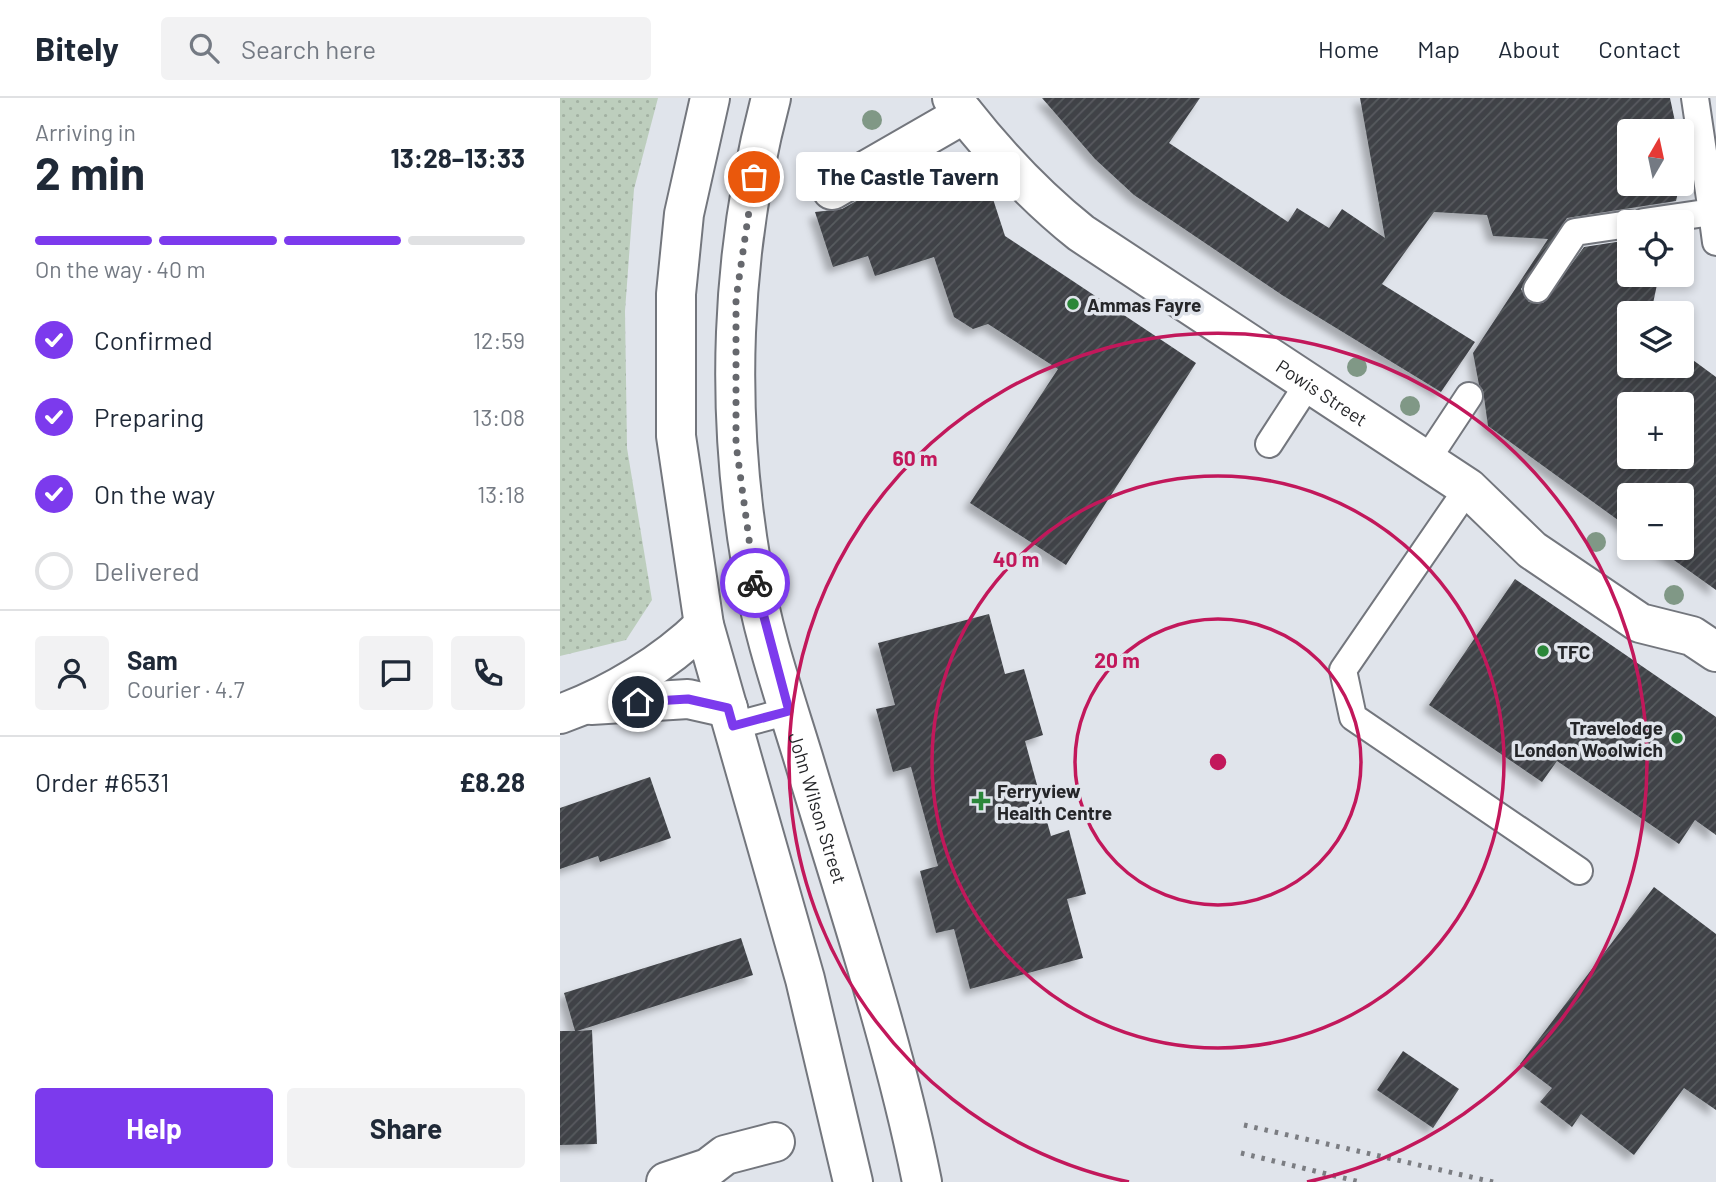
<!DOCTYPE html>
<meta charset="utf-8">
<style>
body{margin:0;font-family:Barlow,sans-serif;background:#f2f2f3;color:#1f2937;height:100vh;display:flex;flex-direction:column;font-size:26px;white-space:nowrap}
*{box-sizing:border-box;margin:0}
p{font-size:23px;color:#747a83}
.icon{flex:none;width:38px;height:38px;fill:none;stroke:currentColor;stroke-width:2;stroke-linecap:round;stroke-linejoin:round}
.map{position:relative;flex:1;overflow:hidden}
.panel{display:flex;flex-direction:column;background:#fff;width:560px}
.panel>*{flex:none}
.needle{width:46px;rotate:9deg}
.tools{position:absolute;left:1057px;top:21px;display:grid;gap:14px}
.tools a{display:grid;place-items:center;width:77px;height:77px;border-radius:7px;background:#fff;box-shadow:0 4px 10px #0003;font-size:35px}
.pin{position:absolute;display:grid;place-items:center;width:60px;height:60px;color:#fff;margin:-30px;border:4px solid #fff;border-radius:50%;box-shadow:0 2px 7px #0007}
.courier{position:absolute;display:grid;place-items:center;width:70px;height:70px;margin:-35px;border:5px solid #7c3aed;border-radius:50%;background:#fff;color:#222;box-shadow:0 2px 9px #0007}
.bubble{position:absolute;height:49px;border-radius:7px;background:#fff;box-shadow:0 4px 10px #0003;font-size:23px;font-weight:700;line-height:49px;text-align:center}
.summary em{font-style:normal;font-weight:700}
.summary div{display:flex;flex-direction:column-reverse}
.summary{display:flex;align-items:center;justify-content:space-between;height:119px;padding:0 35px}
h1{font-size:46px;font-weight:700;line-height:52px}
.bar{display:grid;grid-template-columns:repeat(4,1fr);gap:10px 7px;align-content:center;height:84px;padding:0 35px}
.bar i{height:9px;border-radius:5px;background:#e0e1e3}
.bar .selected{background:#7c3aed}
.bar p{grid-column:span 4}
.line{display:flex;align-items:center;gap:18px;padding:0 35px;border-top:2px solid #e0e1e3}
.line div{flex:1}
.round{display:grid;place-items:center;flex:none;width:74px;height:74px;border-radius:7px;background:#f2f2f3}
ol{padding:0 35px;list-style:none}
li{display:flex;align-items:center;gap:21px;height:77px}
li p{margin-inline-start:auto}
li .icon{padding:7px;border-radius:50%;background:#7c3aed;color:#fff;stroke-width:4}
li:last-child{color:#747a83}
li i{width:38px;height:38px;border:4px solid #e0e1e3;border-radius:50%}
.action{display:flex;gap:14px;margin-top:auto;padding:14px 35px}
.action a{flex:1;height:80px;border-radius:7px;background:#7c3aed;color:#fff;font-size:28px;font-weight:700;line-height:80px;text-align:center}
.action a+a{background:#f2f2f3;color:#1f2937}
header{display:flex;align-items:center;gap:42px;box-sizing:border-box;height:98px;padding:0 35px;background:#fff;border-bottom:2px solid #e0e1e3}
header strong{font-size:33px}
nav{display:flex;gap:38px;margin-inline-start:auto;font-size:24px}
.search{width:490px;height:63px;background:#f2f2f3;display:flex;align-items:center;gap:18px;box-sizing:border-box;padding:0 24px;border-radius:7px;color:#747a83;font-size:26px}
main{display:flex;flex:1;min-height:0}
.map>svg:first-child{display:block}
.grass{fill:url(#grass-dots)}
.building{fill:url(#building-hatch);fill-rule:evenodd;filter:url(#shadow)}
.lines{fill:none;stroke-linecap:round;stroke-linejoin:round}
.lane-casing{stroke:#73767d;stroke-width:30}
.street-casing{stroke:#73767d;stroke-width:42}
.highway-casing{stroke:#73767d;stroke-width:42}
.lane{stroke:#fff;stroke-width:26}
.street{stroke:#fff;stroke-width:38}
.highway{stroke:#fff;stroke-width:38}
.rail{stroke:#7b7d82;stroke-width:5;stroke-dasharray:3.5 7;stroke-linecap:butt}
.tree{fill:#809886}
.done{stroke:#66686d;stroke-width:7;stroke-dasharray:0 12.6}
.route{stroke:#7c3aed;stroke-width:9}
.ring{fill:none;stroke:#c2185b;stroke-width:3.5}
.poi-dot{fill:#2b8739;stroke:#e0e4eb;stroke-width:2.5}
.labels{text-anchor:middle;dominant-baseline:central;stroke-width:7;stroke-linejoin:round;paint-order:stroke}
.poi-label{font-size:19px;font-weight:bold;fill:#252629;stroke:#e0e4eb;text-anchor:start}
.street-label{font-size:19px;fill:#252629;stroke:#e0e4eb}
.centre{fill:#c2185b;stroke:#e0e4eb;stroke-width:3.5}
.ring-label{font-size:21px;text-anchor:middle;font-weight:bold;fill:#c2185b;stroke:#e0e4eb;stroke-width:7;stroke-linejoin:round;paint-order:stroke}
</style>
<header>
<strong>Bitely</strong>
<div class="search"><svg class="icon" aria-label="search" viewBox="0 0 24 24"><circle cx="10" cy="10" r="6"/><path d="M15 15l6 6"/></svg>Search here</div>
<nav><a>Home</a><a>Map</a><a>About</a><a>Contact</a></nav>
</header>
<main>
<section class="panel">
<div class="summary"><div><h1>2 min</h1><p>Arriving in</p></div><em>13:28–13:33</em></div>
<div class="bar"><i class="selected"></i><i class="selected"></i><i class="selected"></i><i></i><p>On the way · 40 m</p></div>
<ol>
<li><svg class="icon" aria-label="check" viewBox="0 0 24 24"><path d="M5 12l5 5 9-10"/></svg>Confirmed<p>12:59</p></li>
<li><svg class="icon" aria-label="check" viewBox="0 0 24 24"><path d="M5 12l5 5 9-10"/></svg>Preparing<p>13:08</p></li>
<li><svg class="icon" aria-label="check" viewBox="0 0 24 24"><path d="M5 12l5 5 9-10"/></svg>On the way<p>13:18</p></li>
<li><i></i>Delivered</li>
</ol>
<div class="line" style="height:126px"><a class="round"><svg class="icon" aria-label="person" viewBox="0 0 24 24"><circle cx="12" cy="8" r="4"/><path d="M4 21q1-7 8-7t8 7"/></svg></a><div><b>Sam</b><p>Courier · 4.7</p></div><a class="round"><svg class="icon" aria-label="chat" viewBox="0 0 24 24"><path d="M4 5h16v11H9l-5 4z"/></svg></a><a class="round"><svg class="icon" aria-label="phone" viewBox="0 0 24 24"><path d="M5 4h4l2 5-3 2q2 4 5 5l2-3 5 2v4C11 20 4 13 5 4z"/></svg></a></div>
<div class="line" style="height:91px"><div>Order #6531</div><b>£8.28</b></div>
<div class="action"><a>Help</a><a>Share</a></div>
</section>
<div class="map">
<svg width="1156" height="1084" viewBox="0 0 1156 1084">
<defs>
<pattern id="grass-dots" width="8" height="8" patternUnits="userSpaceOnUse" patternTransform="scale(1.75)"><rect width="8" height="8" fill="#bdcebd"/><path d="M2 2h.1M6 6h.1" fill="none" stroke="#a2b1a2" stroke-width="1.8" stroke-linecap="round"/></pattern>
<pattern id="building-hatch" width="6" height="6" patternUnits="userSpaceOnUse" patternTransform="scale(1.75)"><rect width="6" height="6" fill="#3f4247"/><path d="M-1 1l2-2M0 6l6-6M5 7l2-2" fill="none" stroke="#585b5f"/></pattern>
<filter id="shadow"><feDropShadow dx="-6" dy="6" stdDeviation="3.5" flood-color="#0004"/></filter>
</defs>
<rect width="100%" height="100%" fill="#e0e4eb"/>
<polygon class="grass" points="0,0 98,0 74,91 65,213 67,350 92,502 66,542 0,558"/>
<g class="building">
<path d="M482,0h158l-31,45 119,79 9,-14 32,20 13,-19 43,29 -25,-140h310l7,33h-48v53h51l-4,17 -109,17 -46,71 8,13 14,1 41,-56 45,-7v35h30l-8,38h-22v53h53v-14l34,25v213l-59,-42h25v-53h-53v33l-141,-102 -5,-36 -4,-5 -6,-32 75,-114 -55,-3 -6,-21 -53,-3 -52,72 93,58 -34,50 -159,-97 -148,-100 -39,-36zM1069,306h53v53h-53z"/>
<polygon points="387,71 433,101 445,138 636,265 506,467 410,405 498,271 428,226 413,231 394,219 374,159 315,178 308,158 273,169 255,114 282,111 307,97"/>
<polygon points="955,481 1156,619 1156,737 1135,722 1119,746 997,663 982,684 869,607"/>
<polygon points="429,516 445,576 464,571 483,637 465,643 491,738 509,732 526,796 507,801 523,860 410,891 394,831 376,835 360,773 378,768 351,669 333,674 316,611 335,607 318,545"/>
<polygon points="90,679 111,740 40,764 38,758 0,771 0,710"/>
<polygon points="1094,789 1156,836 1156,1012 1124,990 1074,1057 1021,1016 1012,1029 980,1004 992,990 960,966"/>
<polygon points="181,840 193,877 17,933 32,932 37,1046 0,1047 0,933 15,933 4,895"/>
<polygon points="843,953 899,991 873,1030 817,992"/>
</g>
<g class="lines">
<g class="lane-casing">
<g id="lane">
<polyline points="1152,114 1156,144"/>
<polyline points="1084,124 1152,114 1135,0"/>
<polyline points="977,191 1015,134 1069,126"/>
<polyline points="709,346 748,286"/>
<polyline points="866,363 909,298"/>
<polyline points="908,390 783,572 793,619 1019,773"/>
<polyline points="173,628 229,613"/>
</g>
</g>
<g class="street-casing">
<g id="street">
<path id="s1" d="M392,0c38,50 80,96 129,135l387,255 64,62 108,73 52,13 24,16"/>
<polyline points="272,92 404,16"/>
<polyline points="31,607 128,601 168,610"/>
<path d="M0,616c51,-18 105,-51 144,-89"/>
<polyline points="106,1084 148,1070 165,1057 215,1044"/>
</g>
</g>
<g class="highway-casing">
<g id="highway">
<polyline points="150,0 124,116 116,196 116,338 144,527 245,881 293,1084"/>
<path id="s2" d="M211,0c-41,154 -46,314 -19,470 10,64 32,127 51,189 42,141 90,281 119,425"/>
</g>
</g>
<use href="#lane" class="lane"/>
<use href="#street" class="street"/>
<use href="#highway" class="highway"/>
<g class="rail">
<polyline points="684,1027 933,1084"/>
<polyline points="681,1055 800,1084"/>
</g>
</g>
<g class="tree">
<circle cx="312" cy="22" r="10"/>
<circle cx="797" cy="269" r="10"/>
<circle cx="850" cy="308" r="10"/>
<circle cx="1036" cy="444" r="10"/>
<circle cx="1114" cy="497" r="10"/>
</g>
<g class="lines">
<polyline class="done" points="194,79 176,201 176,346 195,485"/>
<polyline class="route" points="78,604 128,601 168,610 173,628 229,613 195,485"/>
</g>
<g class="ring">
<circle cx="658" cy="664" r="143"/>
<circle cx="658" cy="664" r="286"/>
<path d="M569 1084A429 429 0 1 1 747 1084"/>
</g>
<g class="poi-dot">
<circle cx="513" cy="206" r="7"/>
<circle cx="983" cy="553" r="7"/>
<circle cx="1117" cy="640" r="7"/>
<path d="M417.5 692.5h7v7h7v7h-7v7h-7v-7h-7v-7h7z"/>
</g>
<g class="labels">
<g class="poi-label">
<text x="527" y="206">Ammas Fayre</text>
<text x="997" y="553">TFC</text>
<text x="1103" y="629" text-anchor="end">Travelodge<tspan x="1103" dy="22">London Woolwich</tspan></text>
<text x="437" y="692">Ferryview<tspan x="437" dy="22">Health Centre</tspan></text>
</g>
<g class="street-label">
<text stroke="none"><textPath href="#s1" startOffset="476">Powis Street</textPath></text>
<text stroke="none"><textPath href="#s2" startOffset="723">John Wilson Street</textPath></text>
</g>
</g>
<circle cx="658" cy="664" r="10" class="centre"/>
<g class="ring-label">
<text x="355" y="368">60 m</text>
<text x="456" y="469">40 m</text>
<text x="557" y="570">20 m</text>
</g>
</svg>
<div class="tools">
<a><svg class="needle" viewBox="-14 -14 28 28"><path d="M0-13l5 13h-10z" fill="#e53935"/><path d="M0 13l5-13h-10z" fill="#747a83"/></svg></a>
<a><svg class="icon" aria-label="locate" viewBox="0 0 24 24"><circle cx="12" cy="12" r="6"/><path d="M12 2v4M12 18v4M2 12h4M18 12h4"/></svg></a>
<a><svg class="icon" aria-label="layers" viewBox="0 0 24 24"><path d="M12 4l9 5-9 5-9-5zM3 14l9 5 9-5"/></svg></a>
<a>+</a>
<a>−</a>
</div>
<div class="pin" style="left:194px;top:79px;background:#ea580c"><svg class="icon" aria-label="bag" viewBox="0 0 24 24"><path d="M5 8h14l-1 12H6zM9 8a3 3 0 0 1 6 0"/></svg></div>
<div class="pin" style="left:78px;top:604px;background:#1f2937"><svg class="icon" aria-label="home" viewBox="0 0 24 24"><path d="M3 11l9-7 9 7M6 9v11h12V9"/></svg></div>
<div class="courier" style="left:195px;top:485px"><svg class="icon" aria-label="bike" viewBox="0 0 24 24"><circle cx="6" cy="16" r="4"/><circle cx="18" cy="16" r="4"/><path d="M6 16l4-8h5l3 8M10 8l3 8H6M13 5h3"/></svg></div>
<div class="bubble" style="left:236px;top:54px;width:224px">The Castle Tavern</div>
</div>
</main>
